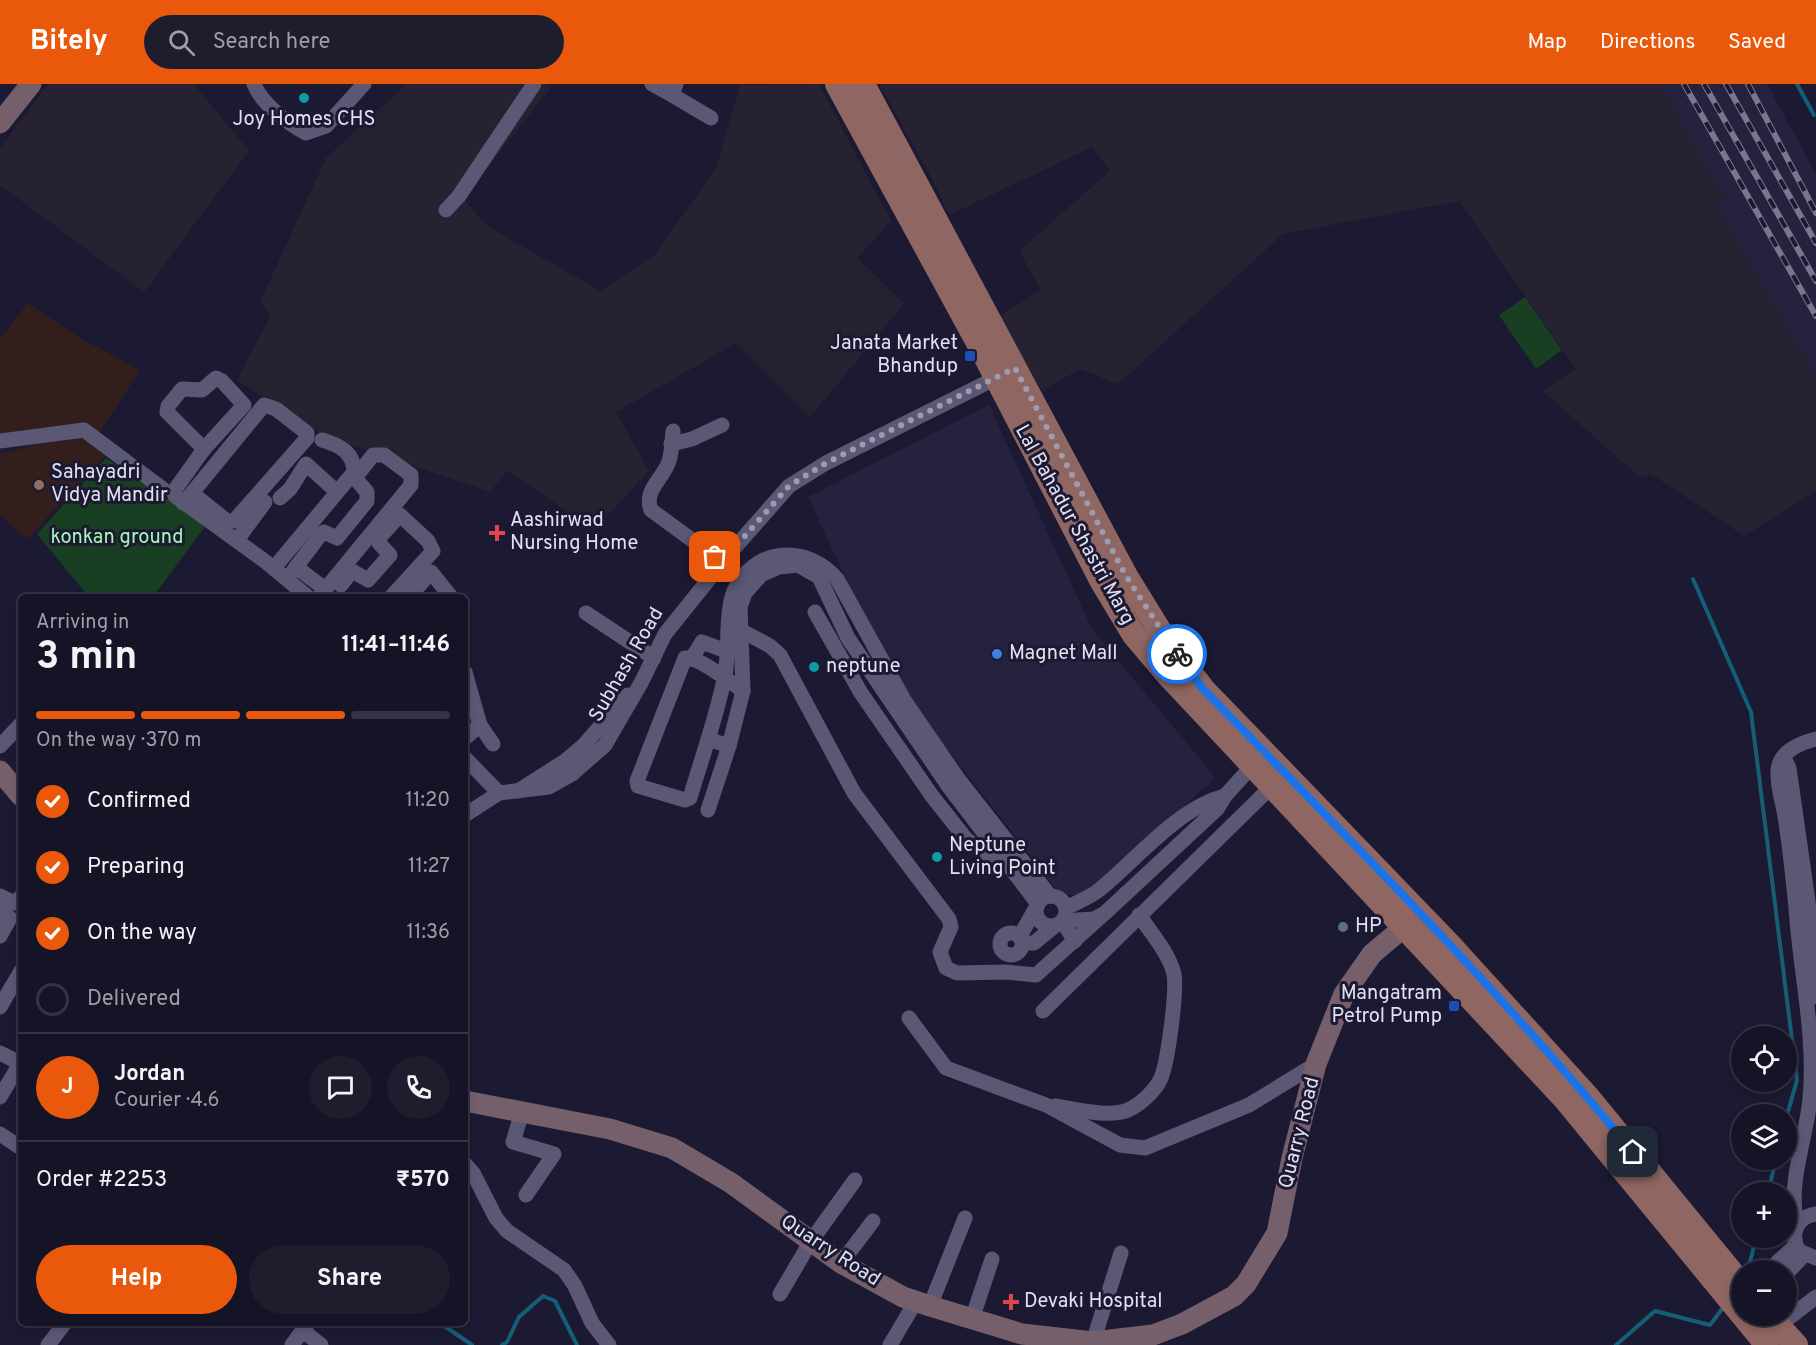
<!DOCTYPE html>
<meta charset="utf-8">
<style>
body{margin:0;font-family:Overpass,sans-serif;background:#1e1d2e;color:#f1f3f6;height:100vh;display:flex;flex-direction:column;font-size:22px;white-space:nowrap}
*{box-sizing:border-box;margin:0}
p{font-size:20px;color:#9d9ea7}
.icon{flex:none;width:33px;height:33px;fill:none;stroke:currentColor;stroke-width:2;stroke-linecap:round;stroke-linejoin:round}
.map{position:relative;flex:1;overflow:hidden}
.side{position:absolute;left:18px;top:510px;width:450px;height:732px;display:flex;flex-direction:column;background:#151426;border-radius:9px;box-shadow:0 3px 9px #0003,0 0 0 2px #343343}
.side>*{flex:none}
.tools{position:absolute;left:1731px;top:942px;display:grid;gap:12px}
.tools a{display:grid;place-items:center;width:66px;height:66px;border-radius:50%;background:#151426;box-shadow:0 3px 9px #0003,0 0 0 2px #343343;font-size:30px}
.pin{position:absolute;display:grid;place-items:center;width:51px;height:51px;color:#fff;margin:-26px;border-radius:12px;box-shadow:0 3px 9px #0006}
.courier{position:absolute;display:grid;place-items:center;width:60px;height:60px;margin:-30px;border:4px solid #1a73e8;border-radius:50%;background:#fff;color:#222;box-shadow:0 2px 8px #0007}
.overview em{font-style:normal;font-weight:700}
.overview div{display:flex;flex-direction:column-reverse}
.overview{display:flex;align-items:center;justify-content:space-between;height:102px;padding:0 18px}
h1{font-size:39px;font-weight:700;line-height:45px}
.bar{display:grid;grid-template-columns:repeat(4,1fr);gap:9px 6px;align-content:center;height:72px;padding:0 18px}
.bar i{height:8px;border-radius:4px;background:#343343}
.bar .selected{background:#ea580c}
.bar p{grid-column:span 4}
.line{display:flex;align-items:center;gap:15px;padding:0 18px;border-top:2px solid #343343}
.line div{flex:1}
.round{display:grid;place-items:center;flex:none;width:63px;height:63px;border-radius:32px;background:#1e1d2e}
ol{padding:0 18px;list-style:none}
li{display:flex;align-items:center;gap:18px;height:66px}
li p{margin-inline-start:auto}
li .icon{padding:6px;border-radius:50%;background:#ea580c;color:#fff;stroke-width:4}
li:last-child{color:#9d9ea7}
li i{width:33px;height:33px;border:3px solid #343343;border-radius:50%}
.primary-button{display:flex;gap:12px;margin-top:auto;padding:12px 18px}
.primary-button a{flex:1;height:69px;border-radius:36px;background:#ea580c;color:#fff;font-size:24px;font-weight:700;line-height:69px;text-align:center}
.primary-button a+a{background:#1e1d2e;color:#f1f3f6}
header{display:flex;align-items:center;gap:36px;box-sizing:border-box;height:84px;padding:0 30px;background:#ea580c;color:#fff}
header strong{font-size:28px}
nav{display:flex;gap:33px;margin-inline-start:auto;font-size:21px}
.search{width:420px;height:54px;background:#1e1d2e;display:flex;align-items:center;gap:15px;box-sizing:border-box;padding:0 21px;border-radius:33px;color:#9d9ea7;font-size:22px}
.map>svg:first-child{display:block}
.built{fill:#252240}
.industrial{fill:#262232}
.education{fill:#321f1b}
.green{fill:#183f22}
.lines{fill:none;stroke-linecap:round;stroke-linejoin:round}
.stream{stroke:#145f77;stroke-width:4}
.street{stroke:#5a5875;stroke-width:15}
.secondary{stroke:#755f6b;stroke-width:21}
.primary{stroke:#8f6661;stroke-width:24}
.rail-casing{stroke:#79778c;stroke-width:6}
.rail{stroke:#1c1a32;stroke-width:4;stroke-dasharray:11;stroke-linecap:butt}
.done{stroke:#9d9baf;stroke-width:6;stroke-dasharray:0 10.8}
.route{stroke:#1a73e8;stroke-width:8}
.culture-dot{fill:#0f9aa8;stroke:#1c1a32;stroke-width:2}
.transit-dot{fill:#1a4fb4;stroke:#1c1a32;stroke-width:2}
.education-dot{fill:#8d6e63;stroke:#1c1a32;stroke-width:2}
.health-dot{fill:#e0444e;stroke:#1c1a32;stroke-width:2}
.shop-dot{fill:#3f7fe0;stroke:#1c1a32;stroke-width:2}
.service-dot{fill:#5c6f8a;stroke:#1c1a32;stroke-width:2}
.labels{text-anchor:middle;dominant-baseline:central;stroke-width:6;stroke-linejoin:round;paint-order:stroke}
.poi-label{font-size:20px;fill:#e2e1f2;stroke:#1c1a32;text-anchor:start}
.street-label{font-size:20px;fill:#e2e1f2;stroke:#1c1a32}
.park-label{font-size:20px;fill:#a0f8b2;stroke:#1c1a32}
</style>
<header>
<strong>Bitely</strong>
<div class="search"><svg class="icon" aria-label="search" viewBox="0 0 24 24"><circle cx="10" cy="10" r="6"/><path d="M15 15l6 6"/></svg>Search here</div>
<nav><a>Map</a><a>Directions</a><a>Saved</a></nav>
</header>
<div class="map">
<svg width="1816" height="1261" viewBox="0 0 1816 1261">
<rect width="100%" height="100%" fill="#1c1a32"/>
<g class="built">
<polygon points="1661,0 1767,0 1816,90 1816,293 1715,118 1725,115"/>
<polygon points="989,321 1092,545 1216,694 1083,813 1059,809 892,594 808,413"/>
</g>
<g class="industrial">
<polygon points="48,0 194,0 249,67 144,208 0,101 0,64"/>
<polygon points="407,0 548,0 552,2 463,115 489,143 600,207 654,172 716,84 740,1 819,0 891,137 857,174 904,220 810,333 736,259 616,328 649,387 594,446 507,386 490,408 326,352 237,296 270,233 261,216 326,74"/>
<polygon points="879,0 1661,0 1726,114 1715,118 1816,293 1816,407 1744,452 1651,390 1639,393 1543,307 1576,285 1459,117 1283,150 1118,300 1080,285 1042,307 999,232 1041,206 1019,167 1110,87 1092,63 949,131 930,91"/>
</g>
<g class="education">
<polygon points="28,219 82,255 140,286 99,349 85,342 22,346 0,351 0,255"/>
<polygon points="82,349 108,369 27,455 0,431 0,370"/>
</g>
<g class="green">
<polygon points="1525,213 1562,266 1536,285 1499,231"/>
<polygon points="106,374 206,441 153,513 89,513 37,450"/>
</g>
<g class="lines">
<g class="stream">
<polyline points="1797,0 1814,31"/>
<polyline points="1693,495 1751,628 1797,996 1786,1035"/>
<polyline points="1768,1108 1776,1076"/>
<polyline points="1748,1186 1756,1154"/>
<polyline points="440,1239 472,1261"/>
<polyline points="502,1261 507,1258 519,1233 543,1212 555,1217 577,1261"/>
<polyline points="1616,1261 1655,1227 1710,1241 1725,1221"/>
</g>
<g class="street">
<path d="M254,0c7,19 34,40 52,49l20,-7 38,-42"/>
<polyline points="652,0 672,11"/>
<polyline points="676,0 672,11 711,34"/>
<polyline points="446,126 459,112 534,0"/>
<polygon points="216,294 222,297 244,321 204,365 167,328 168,322 182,305 202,306"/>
<path d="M673,347c-1,9 -1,21 -4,30 -5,17 -26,29 -18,49l71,52"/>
<polyline points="0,357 84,346 163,405"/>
<polyline points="671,360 692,355 722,341"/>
<polyline points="204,365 174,407 175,412 266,478 308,513"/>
<polyline points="280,414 290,405 306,380 337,408"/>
<polyline points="183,419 192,409 264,321 276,325 307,349 307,354 234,437 227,437 192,409"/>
<polyline points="237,456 265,418"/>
<polyline points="296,483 325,505"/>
<path d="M274,484l80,-96c0,-20 -15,-27 -32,-32"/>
<polyline points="287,495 321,450 324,448 337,454 367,417 367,408 355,394 373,371 384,371 411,391 411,401 319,513"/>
<polyline points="341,501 352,487 368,496 390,471 379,459 379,454 400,431 428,457 433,467 391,513"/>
<polyline points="409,513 431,488 451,513"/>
<polyline points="815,528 861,609 932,712 966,755 987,771 1005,778"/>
<polyline points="586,529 654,574"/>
<polyline points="735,543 770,562 780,571 854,709 949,835 951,843 940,868 946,884 957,889 1006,888 1036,891 1105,829"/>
<polyline points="692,574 702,558 729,568"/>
<polyline points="465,588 480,641 493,660"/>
<path d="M743,607c-13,-9 -43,-34 -58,-33l-48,123 1,5 47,14 5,-2c12,-41 27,-82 35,-123 5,-26 -1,-69 12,-90 23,-39 72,-39 100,-6l67,121 55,80 91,116"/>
<polyline points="465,654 480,641"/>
<polyline points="708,655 729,662 743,607 740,523 745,509 761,491 779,483 798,481 819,493 848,554 883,606 949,703 1038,820 1020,852"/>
<polyline points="0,662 21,640"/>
<polyline points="465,674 499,709"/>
<polyline points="1784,674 1789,684 1808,817 1816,913"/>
<polyline points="518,707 565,677 583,662 628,611"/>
<polyline points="708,726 729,662"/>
<polyline points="465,731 499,709 549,703 572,690 605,661 641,599 665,550 730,469 789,402 826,379 1004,290"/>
<polyline points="0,812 14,819 21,813"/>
<circle cx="1051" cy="827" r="15"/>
<path d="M1066,824c11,-6 23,-10 33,-18 37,-30 80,-83 126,-94"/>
<polyline points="0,825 10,834 0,852"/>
<circle cx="1011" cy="860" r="11"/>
<polyline points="1075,857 1062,837 1094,835 1105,829 1217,725 1225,712 1253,681"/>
<polyline points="1023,859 1034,859 1056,841"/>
<polyline points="0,923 21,887"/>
<polyline points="1043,927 1272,702"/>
<polyline points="909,934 946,984 1046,1021 1120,1061 1145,1064 1249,1021 1316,980"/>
<polyline points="0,969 20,979"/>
<polyline points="0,1013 21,978"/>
<path d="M1055,1022c21,3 53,12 73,4 12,-5 28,-20 33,-32 7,-17 16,-86 13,-104 -5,-21 -23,-41 -35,-59"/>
<polyline points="522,1028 513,1058 554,1070 526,1111"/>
<polyline points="0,1050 21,1064"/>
<polyline points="465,1080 473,1089 496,1134 507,1147 564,1186 575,1202 592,1239 609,1261"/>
<path d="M1816,1130c-19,3 -27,20 -17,37l17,7"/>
<path d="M1797,1141c-10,-42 9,-85 13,-126 6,-64 -10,-128 -14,-191 -3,-31 -6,-61 -11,-91 -2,-14 -8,-31 -7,-45 0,-20 22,-29 38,-33"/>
<polyline points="841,1179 873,1137"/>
<polyline points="1769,1186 1796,1161"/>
<polyline points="1786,1190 1804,1171"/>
<polyline points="780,1210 811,1157 855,1096"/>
<polyline points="930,1222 965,1134"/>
<polyline points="972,1235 992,1175"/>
<polyline points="1778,1242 1816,1213"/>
<polyline points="303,1247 321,1261"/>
<polyline points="1093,1258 1121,1169"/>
<polyline points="48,1261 65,1239"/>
<polyline points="292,1261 308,1239"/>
<polyline points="890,1261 916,1217"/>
</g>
<g class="secondary">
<polyline points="0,39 31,0"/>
<polyline points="0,687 21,712"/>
<polyline points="465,1017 610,1045 672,1064 731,1099 841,1179 903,1213 930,1222 1022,1250 1093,1258 1153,1251 1182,1240 1234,1212 1246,1200 1277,1149 1292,1074 1316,980 1344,910 1372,870 1417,832"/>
</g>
<g class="primary">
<polyline points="837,0 983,268 1101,496 1134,551 1168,591 1564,1014 1767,1261"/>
<polyline points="863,0 1126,492 1163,552 1203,605 1449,860 1588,1013 1742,1201"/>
<polyline points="1769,1232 1796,1261"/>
</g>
<g class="rail-casing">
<g id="rail">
<polyline points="1684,0 1816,232"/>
<polyline points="1704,0 1816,197"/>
<polyline points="1726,0 1816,159"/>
<polyline points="1748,0 1816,129"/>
</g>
</g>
<use href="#rail" class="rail"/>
</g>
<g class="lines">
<polyline class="done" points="715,473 722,478 789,402 826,379 1015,284 1126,492 1177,570"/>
<path class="route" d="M1177,570l26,35c147,151 296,300 430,463"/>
</g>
<g class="culture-dot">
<circle cx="304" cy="14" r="6"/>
<circle cx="814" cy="583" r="6"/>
<circle cx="937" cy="773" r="6"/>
</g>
<g class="transit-dot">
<rect x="964" y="266" width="12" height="12" rx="3"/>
<rect x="1448" y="916" width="12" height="12" rx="3"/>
</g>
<circle class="education-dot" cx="39" cy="401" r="6"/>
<g class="health-dot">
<path d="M494 440h6v6h6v6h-6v6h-6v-6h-6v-6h6z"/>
<path d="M1008 1209h6v6h6v6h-6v6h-6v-6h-6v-6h6z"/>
</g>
<circle class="shop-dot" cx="997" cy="570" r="6"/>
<circle class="service-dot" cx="1343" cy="843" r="6"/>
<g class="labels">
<g class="poi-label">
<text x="304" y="36" text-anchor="middle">Joy Homes CHS</text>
<text x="958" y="260" text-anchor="end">Janata Market<tspan x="958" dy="23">Bhandup</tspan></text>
<text x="51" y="389">Sahayadri<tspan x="51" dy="23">Vidya Mandir</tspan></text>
<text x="510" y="437">Aashirwad<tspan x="510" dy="23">Nursing Home</tspan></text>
<text x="1009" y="570">Magnet Mall</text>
<text x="826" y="583">neptune</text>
<text x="949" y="762">Neptune<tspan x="949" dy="23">Living Point</tspan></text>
<text x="1355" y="843">HP</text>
<text x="1442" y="910" text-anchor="end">Mangatram<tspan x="1442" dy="23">Petrol Pump</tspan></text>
<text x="1024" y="1218">Devaki Hospital</text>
</g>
<g class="street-label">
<text transform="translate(1074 441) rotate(61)">Lal Bahadur Shastri Marg</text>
<text transform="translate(627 581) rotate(-60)">Subhash Road</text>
<text transform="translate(1300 1049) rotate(-76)">Quarry Road</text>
<text transform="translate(830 1167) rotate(33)">Quarry Road</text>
</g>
<g class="park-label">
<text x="117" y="454">konkan ground</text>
</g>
</g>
</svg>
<div class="tools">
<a><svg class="icon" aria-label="locate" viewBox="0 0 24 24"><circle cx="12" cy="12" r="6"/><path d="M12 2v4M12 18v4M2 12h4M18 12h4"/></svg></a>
<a><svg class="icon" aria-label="layers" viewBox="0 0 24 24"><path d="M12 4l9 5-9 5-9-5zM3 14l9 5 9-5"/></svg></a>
<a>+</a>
<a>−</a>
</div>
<div class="pin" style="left:715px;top:473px;background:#ea580c"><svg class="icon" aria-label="bag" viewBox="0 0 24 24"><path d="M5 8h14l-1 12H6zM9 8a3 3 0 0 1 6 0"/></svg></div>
<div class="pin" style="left:1633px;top:1068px;background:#1f2937"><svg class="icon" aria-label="home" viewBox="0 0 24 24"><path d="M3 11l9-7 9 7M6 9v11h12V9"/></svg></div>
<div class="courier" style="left:1177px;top:570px"><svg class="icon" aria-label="bike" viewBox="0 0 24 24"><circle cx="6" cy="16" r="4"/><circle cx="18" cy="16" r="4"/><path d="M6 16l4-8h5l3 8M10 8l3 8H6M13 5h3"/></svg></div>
<section class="side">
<div class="overview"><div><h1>3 min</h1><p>Arriving in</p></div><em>11:41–11:46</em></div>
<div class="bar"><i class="selected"></i><i class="selected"></i><i class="selected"></i><i></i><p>On the way · 370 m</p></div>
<ol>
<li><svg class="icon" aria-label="check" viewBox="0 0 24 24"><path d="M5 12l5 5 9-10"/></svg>Confirmed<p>11:20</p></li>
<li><svg class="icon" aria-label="check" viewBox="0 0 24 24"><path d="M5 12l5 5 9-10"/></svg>Preparing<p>11:27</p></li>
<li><svg class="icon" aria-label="check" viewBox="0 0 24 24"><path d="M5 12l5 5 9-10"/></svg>On the way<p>11:36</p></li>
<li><i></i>Delivered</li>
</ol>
<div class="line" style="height:108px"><b class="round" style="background:#ea580c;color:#fff">J</b><div><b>Jordan</b><p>Courier · 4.6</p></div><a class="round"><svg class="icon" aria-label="chat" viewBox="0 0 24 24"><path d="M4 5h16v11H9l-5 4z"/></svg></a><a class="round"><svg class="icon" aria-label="phone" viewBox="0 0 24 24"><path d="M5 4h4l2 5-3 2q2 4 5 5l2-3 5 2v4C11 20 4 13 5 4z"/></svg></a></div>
<div class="line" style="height:78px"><div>Order #2253</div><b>₹570</b></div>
<div class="primary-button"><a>Help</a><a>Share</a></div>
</section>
</div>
